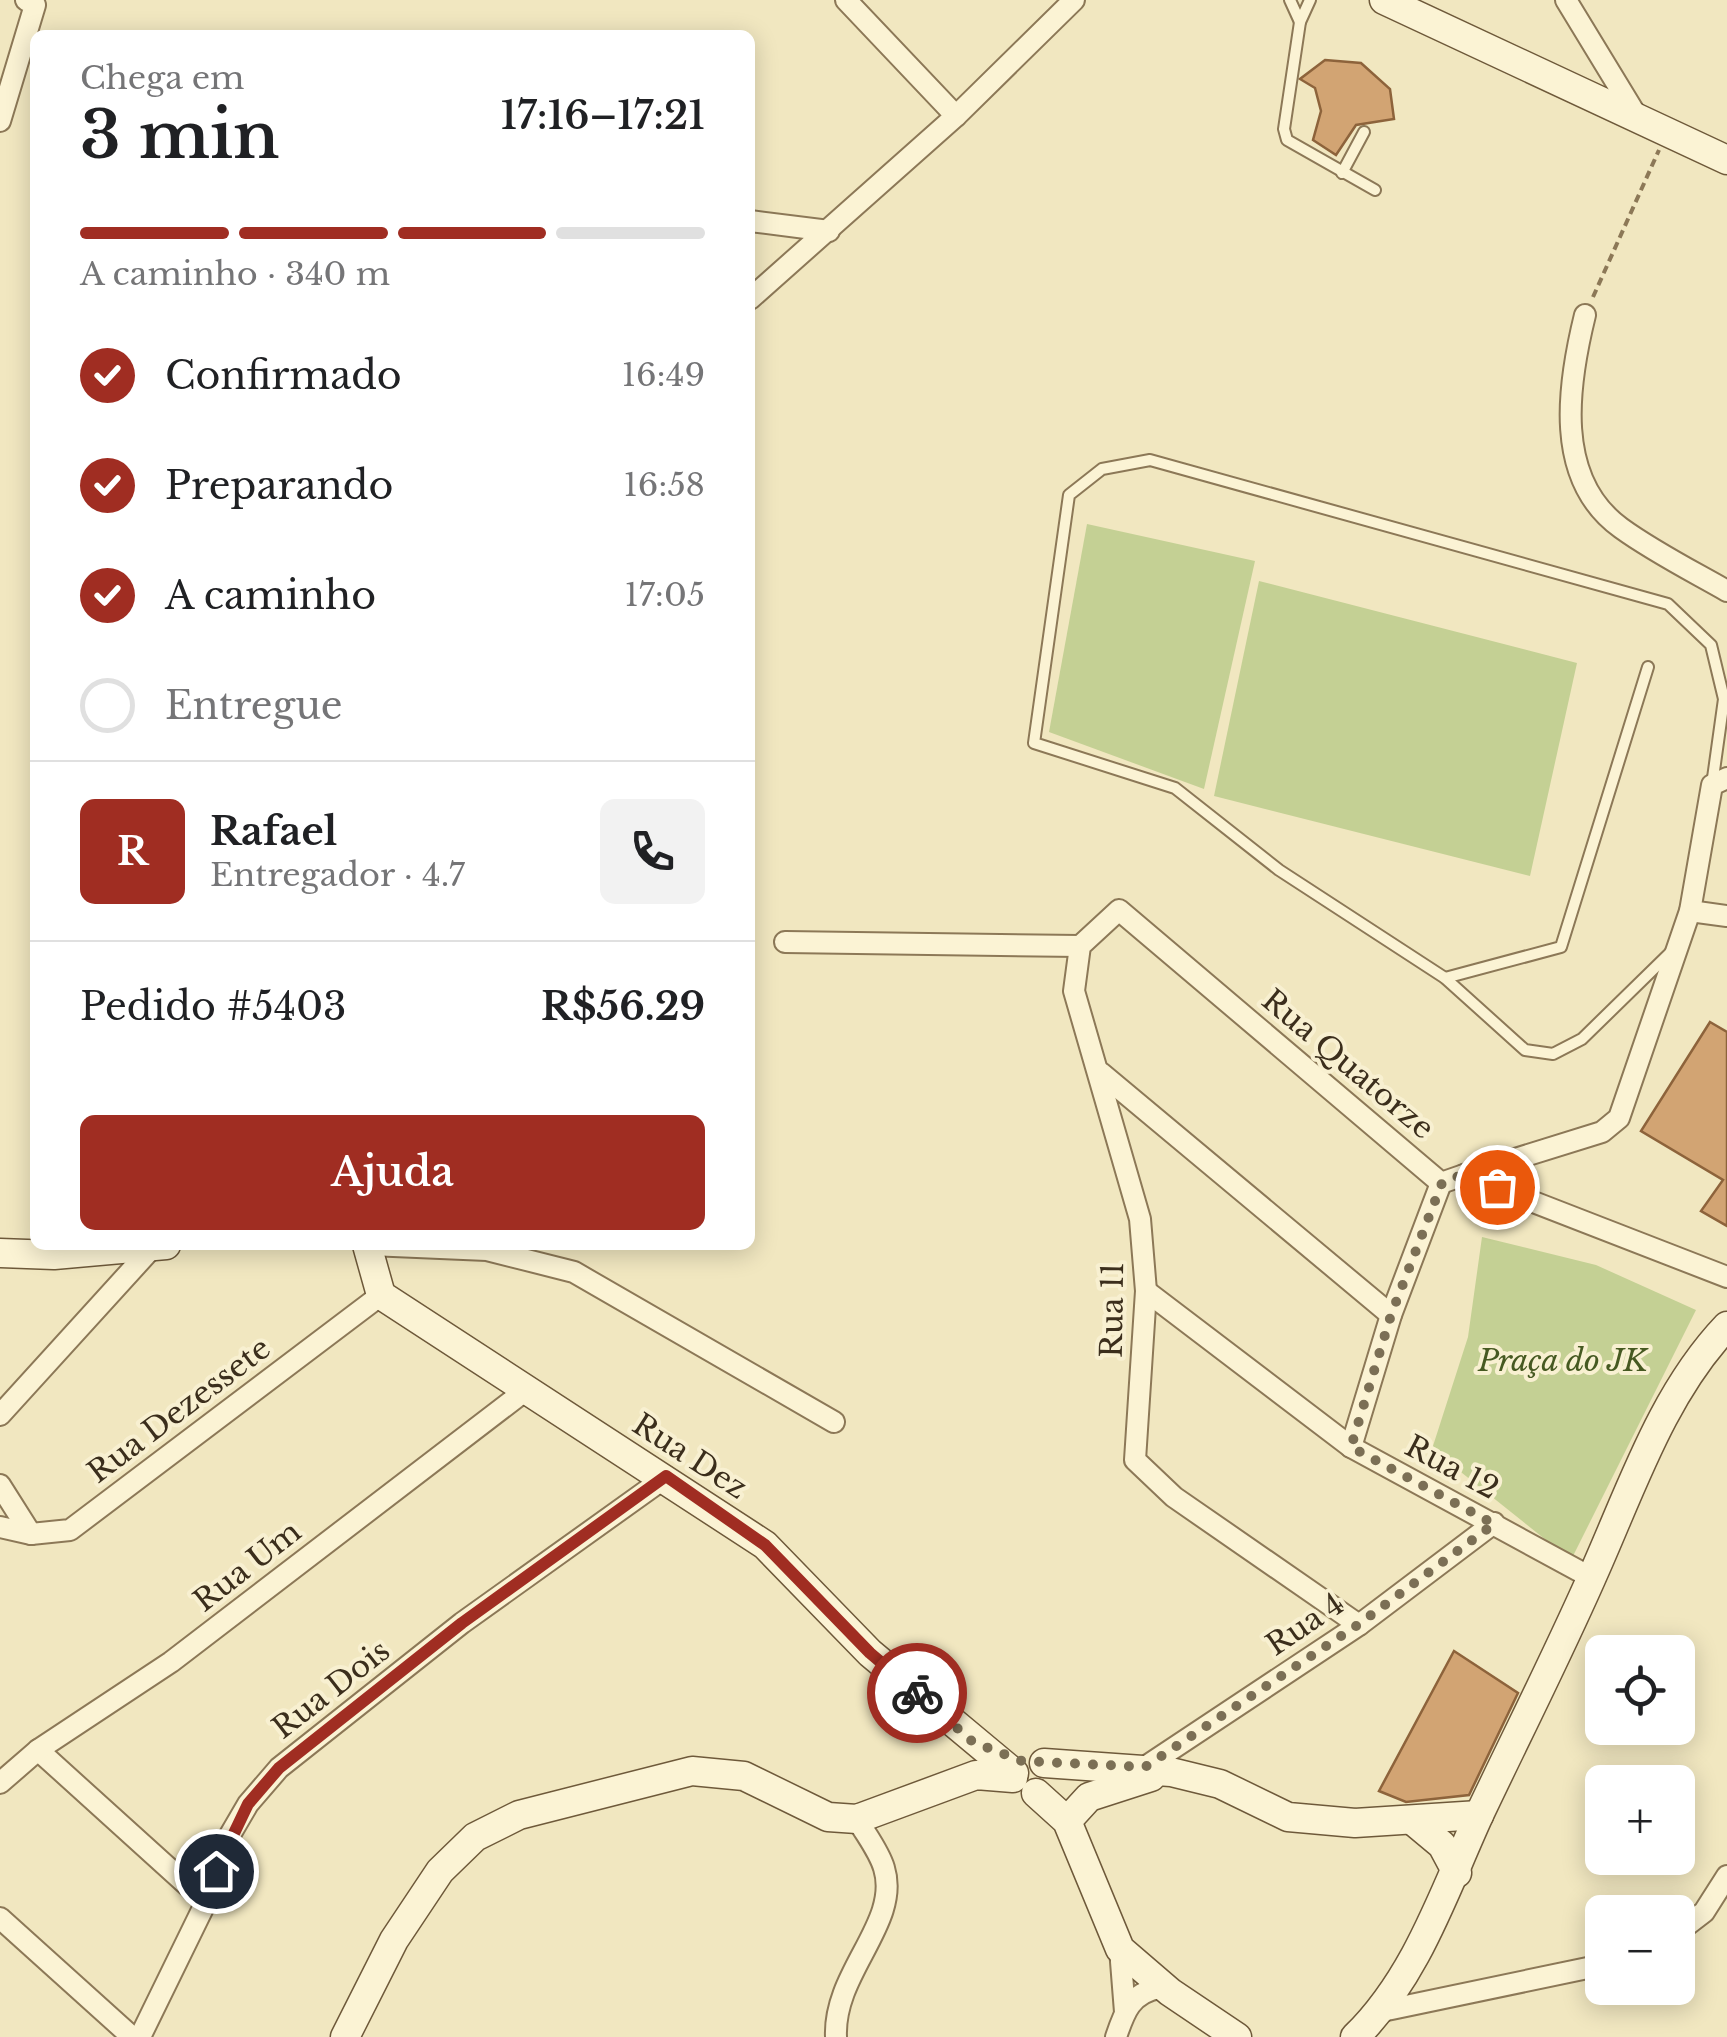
<!DOCTYPE html>
<html lang="pt">
<meta charset="utf-8">
<style>
body{margin:0;font-family:"Libre Baskerville",serif;background:#f2f2f2;color:#202124;height:100vh;display:flex;flex-direction:column;font-size:38px;white-space:nowrap}
*{box-sizing:border-box;margin:0}
p{font-size:32px;color:#757577}
.icon{flex:none;width:55px;height:55px;fill:none;stroke:currentColor;stroke-width:2;stroke-linecap:round;stroke-linejoin:round}
.map{position:relative;flex:1;overflow:hidden}
.sheet{position:absolute;left:30px;top:30px;width:725px;height:1220px;display:flex;flex-direction:column;background:#fff;border-radius:15px;box-shadow:0 5px 25px #0003}
.sheet>*{flex:none}
.fabs{position:absolute;left:1585px;top:1635px;display:grid;gap:20px}
.fabs a{display:grid;place-items:center;width:110px;height:110px;border-radius:15px;background:#fff;box-shadow:0 5px 25px #0003;font-size:50px}
.pin{position:absolute;display:grid;place-items:center;width:85px;height:85px;color:#fff;margin:-42px;border:5px solid #fff;border-radius:50%;box-shadow:0 2px 10px #0007}
.courier{position:absolute;display:grid;place-items:center;width:100px;height:100px;margin:-50px;border:8px solid #a02d22;border-radius:50%;background:#fff;color:#222;box-shadow:0 2px 12px #0007}
.summary em{font-style:normal;font-weight:600}
.summary div{display:flex;flex-direction:column-reverse}
.summary{display:flex;align-items:center;justify-content:space-between;height:170px;padding:0 50px}
h1{font-size:65px;font-weight:600;line-height:75px}
.bar{display:grid;grid-template-columns:repeat(4,1fr);gap:15px 10px;align-content:center;height:120px;padding:0 50px}
.bar i{height:12px;border-radius:8px;background:#e0e0e0}
.bar .on{background:#a02d22}
.bar p{grid-column:span 4}
.line{display:flex;align-items:center;gap:25px;padding:0 50px;border-top:2px solid #e0e0e0}
.line div{flex:1}
.round{display:grid;place-items:center;flex:none;width:105px;height:105px;border-radius:15px;background:#f2f2f2}
ol{padding:0 50px;list-style:none}
li{display:flex;align-items:center;gap:30px;height:110px}
li p{margin-inline-start:auto}
li .icon{padding:10px;border-radius:50%;background:#a02d22;color:#fff;stroke-width:4}
li:last-child{color:#757577}
li i{width:55px;height:55px;border:5px solid #e0e0e0;border-radius:50%}
.action{display:flex;gap:20px;margin-top:auto;padding:20px 50px}
.action a{flex:1;height:115px;border-radius:15px;background:#a02d22;color:#fff;font-size:40px;font-weight:600;line-height:115px;text-align:center}
.map>svg:first-child{display:block}
.green{fill:#c4d094}
.building{fill:#d2a473;stroke:#8d633b;stroke-width:2.5}
.lines{fill:none;stroke-linecap:round;stroke-linejoin:round}
.lane-casing{stroke:#8c7857;stroke-width:14}
.street-casing{stroke:#8c7857;stroke-width:24}
.secondary-casing{stroke:#6e593a;stroke-width:31}
.path{stroke:#8c7857;stroke-width:4;stroke-dasharray:8 5;stroke-linecap:butt}
.lane{stroke:#fbf3d4;stroke-width:10}
.street{stroke:#fbf3d4;stroke-width:20}
.secondary{stroke:#fbf3d4;stroke-width:28}
.done{stroke:#7b6f55;stroke-width:10;stroke-dasharray:0 18}
.route{stroke:#a02d22;stroke-width:12}
.labels{text-anchor:middle;dominant-baseline:central;stroke-width:8;stroke-linejoin:round;paint-order:stroke}
.street-label{font-size:30px;fill:#3b2e1c;stroke:#f8f0d1}
.park-label{font-size:30px;font-style:italic;fill:#465921;stroke:#f8f0d1}
</style>
<div class="map">
<svg width="1727" height="2037" viewBox="0 0 1727 2037">
<rect width="100%" height="100%" fill="#f1e7c0"/>
<g class="green">
<polygon points="1087,524 1255,561 1204,789 1049,732"/>
<polygon points="1259,581 1577,663 1530,876 1214,796"/>
<polygon points="1482,1237 1596,1265 1696,1310 1571,1560 1432,1449 1468,1337"/>
</g>
<g class="building">
<polygon points="1325,60 1361,63 1390,89 1394,119 1356,125 1336,155 1313,140 1321,111 1315,88 1300,79"/>
<polygon points="1710,1022 1727,1032 1727,1226 1701,1211 1723,1180 1641,1131"/>
<polygon points="1454,1651 1518,1693 1469,1795 1406,1802 1379,1791"/>
</g>
<g class="lines">
<g class="lane-casing">
<g id="lane">
<polyline points="1290,0 1300,22"/>
<polyline points="1310,0 1300,22 1284,129 1287,140 1375,190"/>
<polyline points="1342,173 1364,132"/>
<polyline points="1671,952 1582,1039 1553,1054 1525,1050 1445,978 1279,870 1175,788 1034,743 1069,495 1102,469 1150,460 1668,604 1711,645 1724,699 1712,785"/>
<polyline points="1445,978 1561,947 1648,667"/>
</g>
</g>
<g class="street-casing">
<g id="street">
<polyline points="846,0 956,116"/>
<polyline points="1566,0 1636,115"/>
<polyline points="0,121 35,5 26,0"/>
<polyline points="750,221 829,231"/>
<polyline points="750,299 956,116 1074,0"/>
<path d="M1585,315c-17,69 -32,164 36,213 33,24 71,43 106,63"/>
<polyline points="1690,911 1727,916"/>
<polyline points="785,942 1080,946"/>
<polyline points="1101,1073 1391,1315"/>
<polyline points="1464,1175 1602,1132 1619,1118 1690,911 1712,785 1727,778"/>
<polyline points="370,1245 487,1250 574,1272 834,1422"/>
<polyline points="1146,1291 1351,1447 1592,1578"/>
<polyline points="0,1415 151,1249"/>
<polyline points="1351,1447 1391,1315 1441,1183"/>
<polyline points="0,1485 31,1534"/>
<polyline points="0,1527 31,1534 70,1530 381,1295"/>
<polyline points="1359,1625 1174,1497 1135,1460 1146,1291 1140,1219 1074,991 1080,946 1119,910 1441,1183 1464,1175 1727,1277"/>
<polyline points="38,1750 206,1902"/>
<polyline points="1145,1767 1359,1625 1494,1523"/>
<polyline points="0,1783 38,1750 171,1662 526,1390"/>
<polyline points="0,1918 132,2037"/>
<polyline points="1678,1932 1704,1912 1727,1876"/>
<polyline points="1120,1949 1125,2012"/>
<polyline points="1382,2011 1602,1965"/>
<polyline points="140,2037 206,1902 227,1840 248,1804 279,1768 462,1623 666,1477"/>
<path d="M836,2037c-3,-65 65,-114 48,-169 -5,-17 -18,-33 -27,-49"/>
<path d="M1116,2037c8,-24 15,-45 44,-49l10,4"/>
</g>
</g>
<g class="secondary-casing">
<g id="secondary">
<polyline points="1384,0 1727,160"/>
<polyline points="367,1245 381,1295 765,1545 870,1653 1014,1773"/>
<polyline points="0,1253 54,1255 166,1245"/>
<polyline points="1044,1763 1171,1772 1220,1784 1288,1817 1355,1823 1479,1815"/>
<polyline points="1036,1793 1067,1821 1120,1949 1170,1992 1237,2037"/>
<polyline points="1412,1820 1442,1845 1457,1873"/>
<polyline points="1067,1821 1089,1797 1151,1777"/>
<polyline points="345,2037 394,1940 440,1871 475,1837 519,1815 692,1771 744,1776 828,1817 857,1819 976,1775 1013,1778"/>
<path d="M1355,2037c62,-60 90,-148 125,-224 37,-78 76,-155 111,-234 39,-86 70,-184 136,-253"/>
</g>
</g>
<polyline class="path" points="1593,297 1659,150"/>
<use href="#lane" class="lane"/>
<use href="#street" class="street"/>
<use href="#secondary" class="secondary"/>
</g>
<g class="lines">
<polyline class="done" points="917,1693 973,1742 1022,1761 1145,1767 1359,1624 1494,1524 1351,1447 1391,1315 1442,1183 1464,1174 1497,1187"/>
<polyline class="route" points="216,1871 248,1804 279,1768 462,1623 666,1476 765,1545 870,1653 917,1693"/>
</g>
<g class="labels">
<g class="street-label">
<text transform="translate(1348 1064) rotate(40)">Rua Quatorze</text>
<text transform="translate(1112 1310) rotate(-89)">Rua 11</text>
<text transform="translate(179 1410) rotate(-37)">Rua Dezessete</text>
<text transform="translate(690 1456) rotate(33)">Rua Dez</text>
<text transform="translate(1452 1467) rotate(28)">Rua 12</text>
<text transform="translate(247 1566) rotate(-38)">Rua Um</text>
<text transform="translate(1305 1624) rotate(-34)">Rua 4</text>
<text transform="translate(331 1689) rotate(-38)">Rua Dois</text>
</g>
<g class="park-label">
<text x="1563" y="1360">Praça do JK</text>
</g>
</g>
</svg>
<div class="fabs">
<a><svg class="icon" aria-label="locate" viewBox="0 0 24 24"><circle cx="12" cy="12" r="6"/><path d="M12 2v4M12 18v4M2 12h4M18 12h4"/></svg></a>
<a>+</a>
<a>−</a>
</div>
<div class="pin" style="left:1497px;top:1187px;background:#ea580c"><svg class="icon" aria-label="bag" viewBox="0 0 24 24"><path d="M5 8h14l-1 12H6zM9 8a3 3 0 0 1 6 0"/></svg></div>
<div class="pin" style="left:216px;top:1871px;background:#1f2937"><svg class="icon" aria-label="home" viewBox="0 0 24 24"><path d="M3 11l9-7 9 7M6 9v11h12V9"/></svg></div>
<div class="courier" style="left:917px;top:1693px"><svg class="icon" aria-label="bike" viewBox="0 0 24 24"><circle cx="6" cy="16" r="4"/><circle cx="18" cy="16" r="4"/><path d="M6 16l4-8h5l3 8M10 8l3 8H6M13 5h3"/></svg></div>
<section class="sheet">
<div class="summary"><div><h1>3 min</h1><p>Chega em</p></div><em>17:16–17:21</em></div>
<div class="bar"><i class="on"></i><i class="on"></i><i class="on"></i><i></i><p>A caminho · 340 m</p></div>
<ol>
<li><svg class="icon" aria-label="check" viewBox="0 0 24 24"><path d="M5 12l5 5 9-10"/></svg>Confirmado<p>16:49</p></li>
<li><svg class="icon" aria-label="check" viewBox="0 0 24 24"><path d="M5 12l5 5 9-10"/></svg>Preparando<p>16:58</p></li>
<li><svg class="icon" aria-label="check" viewBox="0 0 24 24"><path d="M5 12l5 5 9-10"/></svg>A caminho<p>17:05</p></li>
<li><i></i>Entregue</li>
</ol>
<div class="line" style="height:180px"><b class="round" style="background:#a02d22;color:#fff">R</b><div><b>Rafael</b><p>Entregador · 4.7</p></div><a class="round"><svg class="icon" aria-label="phone" viewBox="0 0 24 24"><path d="M5 4h4l2 5-3 2q2 4 5 5l2-3 5 2v4C11 20 4 13 5 4z"/></svg></a></div>
<div class="line" style="height:130px"><div>Pedido #5403</div><b>R$56.29</b></div>
<div class="action"><a>Ajuda</a></div>
</section>
</div>
